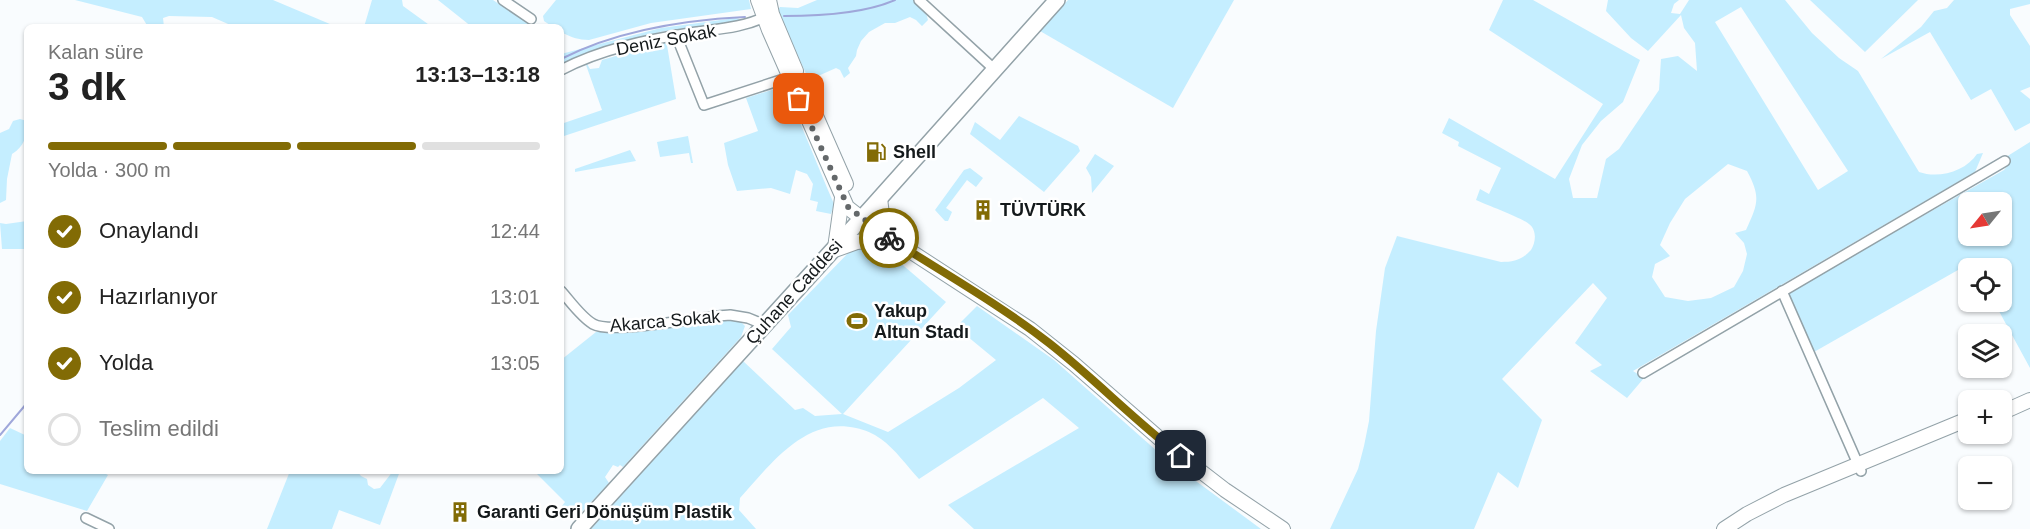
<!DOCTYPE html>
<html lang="tr">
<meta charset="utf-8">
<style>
body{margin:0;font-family:Arial,sans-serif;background:#f2f2f2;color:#222;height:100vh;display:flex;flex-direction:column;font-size:22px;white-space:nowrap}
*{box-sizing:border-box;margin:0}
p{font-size:20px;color:#767676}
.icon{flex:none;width:33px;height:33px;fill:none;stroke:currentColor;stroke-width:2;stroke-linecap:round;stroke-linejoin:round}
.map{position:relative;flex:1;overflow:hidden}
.sheet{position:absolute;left:24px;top:24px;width:540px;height:450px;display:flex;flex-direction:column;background:#fff;border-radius:9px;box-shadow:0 2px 4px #0004}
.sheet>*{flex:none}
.needle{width:39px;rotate:240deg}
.buttons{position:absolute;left:1958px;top:192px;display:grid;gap:12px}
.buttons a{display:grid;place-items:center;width:54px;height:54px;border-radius:9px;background:#fff;box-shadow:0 2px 4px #0004;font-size:30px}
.pin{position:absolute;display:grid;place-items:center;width:51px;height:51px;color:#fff;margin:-26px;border-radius:12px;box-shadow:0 3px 9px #0006}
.courier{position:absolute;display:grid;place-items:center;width:60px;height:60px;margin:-30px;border:4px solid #826b05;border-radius:50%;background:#fff;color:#222;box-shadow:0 2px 8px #0007}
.head em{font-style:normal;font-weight:700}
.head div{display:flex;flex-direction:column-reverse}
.head{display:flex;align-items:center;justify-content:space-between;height:102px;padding:0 24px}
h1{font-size:39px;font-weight:700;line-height:45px}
.bar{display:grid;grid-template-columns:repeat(4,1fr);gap:9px 6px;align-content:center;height:72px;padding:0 24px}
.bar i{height:8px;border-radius:4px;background:#e0e0e0}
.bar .active{background:#826b05}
.bar p{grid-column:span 4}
ol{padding:0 24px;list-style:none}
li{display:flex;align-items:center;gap:18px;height:66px}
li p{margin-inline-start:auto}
li .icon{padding:6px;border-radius:50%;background:#826b05;color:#fff;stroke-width:4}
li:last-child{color:#767676}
li i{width:33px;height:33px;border:3px solid #e0e0e0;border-radius:50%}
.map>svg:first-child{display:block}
.green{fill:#c5eeff;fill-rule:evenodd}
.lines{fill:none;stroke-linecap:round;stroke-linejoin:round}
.stream{stroke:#9fa7da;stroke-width:2}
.minor-casing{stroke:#93a2a8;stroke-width:12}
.secondary-casing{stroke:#93a2a8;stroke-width:16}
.primary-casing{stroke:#93a2a8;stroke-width:18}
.minor{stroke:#fff;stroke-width:9}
.secondary{stroke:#fff;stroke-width:14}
.primary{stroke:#fff;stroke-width:15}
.done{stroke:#64686a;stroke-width:6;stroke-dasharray:0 10.8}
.route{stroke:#826b05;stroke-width:8}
.labels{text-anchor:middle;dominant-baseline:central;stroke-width:5;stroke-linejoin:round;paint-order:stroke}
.street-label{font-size:18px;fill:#14191b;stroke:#fff}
.poi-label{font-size:18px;font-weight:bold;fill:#14191b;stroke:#fff;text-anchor:start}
</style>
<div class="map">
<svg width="2030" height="529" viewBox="0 0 2030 529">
<rect width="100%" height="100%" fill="#f9fcfe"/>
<g class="green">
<polygon points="75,0 273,0 337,27 235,27 212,17 169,16 163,18 164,27 148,27 142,17"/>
<polygon points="372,0 402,0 403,6 432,27 364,27"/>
<polygon points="438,0 493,0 527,23 539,27 472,27"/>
<path d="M556,0h193l2,9 -100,14 -62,17c-10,0 -19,-3 -28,-8v-5h-8l-9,-6 -1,-5z"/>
<polygon points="817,0 915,0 926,13 928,20 922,26 916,20 910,17 895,23 885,23 869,32 861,41 857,50 856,56 848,68 850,73 844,78 840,70 836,68 809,80 777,11 780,7 798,8"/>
<polygon points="1068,0 1234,0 1173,108 1040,31"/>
<path d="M1503,0h30l107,60 -17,42 -22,19 -19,24 -13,34 4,19h24l9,-39 13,-10 40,-59 2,-31 17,-3 19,15 -2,-28 -11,-15 -3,-13 -33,36 -17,-13 -25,-27 2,-11h71l-5,4 -3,9 9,1 9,-14h96l27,33 27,25 19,13 61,101c20,7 47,-1 58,-18l6,-1 -8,19 -342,199 11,7 -17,20 -37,-27 12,-6 -27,-22 32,-45 -14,-15 -91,96 40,41 -24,68 -20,-16 -24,57h-144l28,-60 6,-23 5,-25 7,-90 9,-63 12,-32 104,26c13,0 21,-2 30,-12 5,-8 6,-20 -2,-26 -11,-8 -40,-18 -53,-24l4,-11 9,5 12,-26 -43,-22 1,-4 -17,-9 7,-15 106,61 48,-75 -114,-74zM1741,7l107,164 -30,19 -103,-168zM1728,164l19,7c14,26 11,33 -1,59l-11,3 9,10 3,11 -4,17 -9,16 -23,11 -23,3 -23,-4 -13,-20 3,-13 15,-8 -10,-11 10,-22 15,-24z"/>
<polygon points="1810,0 1918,0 1865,52"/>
<polygon points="1954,0 2030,0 2030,4 2010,9 2010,15 2030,46 2030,87 2020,91 2030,99 2030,123 2015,131 1991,89 1971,100 1930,32 1881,59 1921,27 1934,11 1947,8"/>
<polygon points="736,18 743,20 660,32 582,56 561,66 561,54 661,28"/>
<polygon points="664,42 667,45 676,99 561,137 561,124 602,110 586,65 580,66 561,76 561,73 586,62 590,69 599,68 602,60"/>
<path d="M784,86c18,39 33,79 50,118l-3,10 -15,-3 2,-9 -8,-2 3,-16 -6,-10 -11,-4 -6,24 -19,-6 -34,3 -9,-26 -4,-22 34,-12 -12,-33z"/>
<polygon points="1019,116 1078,146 1080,151 1044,192 970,134 975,122 1000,140"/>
<path d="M20,119l7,2c0,15 -2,25 -15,33l-5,25 -1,21 -6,3v-70l9,-4 4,-8z"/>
<polygon points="688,136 693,163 691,163 689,153 660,157 657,142"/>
<path d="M2030,142v226l-36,-66h7v-34h-25l-4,-6 -158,90 -25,-54 1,-7 214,-121 6,-7 -4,-6zM1968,202h33v34h-33z"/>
<polygon points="630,150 636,161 575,172 575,169"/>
<polygon points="1095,154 1114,166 1092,193 1091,177 1086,168"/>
<polygon points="970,168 983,178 976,187 967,180 946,208 952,212 948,221 945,221 935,210 964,170"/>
<polygon points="27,221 27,249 2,249 0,223 6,224"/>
<path d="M872,245l12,4 62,53 -103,112 45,18 71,-44 37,-28 -40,-33 21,-21 77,54 112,99 95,70h-287l-26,-24 131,-77 -36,-30 -124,81c-12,-13 -24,-30 -38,-40 -8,-6 -16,-9 -25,-11 -51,-12 -86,37 -116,70l-1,12 17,19h-165l152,-168 52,49 8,-2 12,8 27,-2 -70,-65 19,-22 -3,-12 65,-67z"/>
<polygon points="720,318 741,322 745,326 741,337 623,467 620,465 618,467 613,465 605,477 609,483 576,518 562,506 565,502 534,471 561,471 561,360 596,332 614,332"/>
<polygon points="10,428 27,436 27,471 100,471 108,475 87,511 0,484 0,441"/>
<polygon points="290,471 357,471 361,476 367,479 368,485 374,489 380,488 393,471 400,471 380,525 339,510 332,529 267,529"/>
</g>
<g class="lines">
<g class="stream">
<path d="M784,16c34,0 79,-2 111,-16"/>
<path d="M561,59c55,-28 123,-39 184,-42"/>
<polyline points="0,435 27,403"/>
</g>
<g class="minor-casing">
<g id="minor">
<polyline points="503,0 531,19"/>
<polyline points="919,0 994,69"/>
<polyline points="676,35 704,105 793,76"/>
<path d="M561,70c40,-21 85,-30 129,-37 27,-4 53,-5 77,-17"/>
<path d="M561,291c9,10 20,26 32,33 19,11 109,-8 137,-9l18,3 17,7"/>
<polyline points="1782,291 1861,471"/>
<polyline points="1643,373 2005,161"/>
<polyline points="86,518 109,529"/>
</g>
</g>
<g class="secondary-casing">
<g id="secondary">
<polyline points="758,0 769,30 847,207 870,225 1030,329 1074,364 1168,446 1225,490 1283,529"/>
<polyline points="769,0 772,14 796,71"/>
<polyline points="805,91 846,184"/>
<polyline points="835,248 842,198"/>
<polyline points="832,251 857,242 890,238 883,223 880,198"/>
<polyline points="2001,413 2030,400"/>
<polyline points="1724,529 1747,514 1784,495 1968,419"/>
</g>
</g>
<g class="primary-casing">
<polyline id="primary" points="579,529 871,208 1057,0"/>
</g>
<use href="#minor" class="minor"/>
<use href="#secondary" class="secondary"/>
<use href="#primary" class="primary"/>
</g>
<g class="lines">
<polyline class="done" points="799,99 848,207 889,238"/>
<path class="route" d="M889,238c53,34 110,66 160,105 46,36 86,78 132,113"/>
</g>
<defs>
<g id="fuel-bare" transform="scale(1.62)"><path d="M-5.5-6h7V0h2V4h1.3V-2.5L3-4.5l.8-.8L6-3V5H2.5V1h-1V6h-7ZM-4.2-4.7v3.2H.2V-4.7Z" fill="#826b05" stroke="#fff" stroke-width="2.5" paint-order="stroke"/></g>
<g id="building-bare" transform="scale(1.62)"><path d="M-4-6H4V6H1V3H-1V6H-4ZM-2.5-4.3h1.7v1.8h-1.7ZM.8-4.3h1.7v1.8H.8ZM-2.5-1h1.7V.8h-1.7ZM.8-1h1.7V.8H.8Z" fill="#826b05" stroke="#fff" stroke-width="2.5" paint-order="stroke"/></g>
<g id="stadium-bare" transform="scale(1.62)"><path d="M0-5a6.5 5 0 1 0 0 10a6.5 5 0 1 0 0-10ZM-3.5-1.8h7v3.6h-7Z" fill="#826b05" stroke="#fff" stroke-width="2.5" paint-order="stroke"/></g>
</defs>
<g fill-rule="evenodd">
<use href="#fuel-bare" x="876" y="152"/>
<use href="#building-bare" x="983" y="210"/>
<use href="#stadium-bare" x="857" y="321"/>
<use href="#building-bare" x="460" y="512"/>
</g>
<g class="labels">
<g class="street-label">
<text transform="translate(666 40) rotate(-11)">Deniz Sokak</text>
<text transform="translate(794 292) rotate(-48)">Çuhane Caddesi</text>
<text transform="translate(665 321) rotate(-5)">Akarca Sokak</text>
</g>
<g class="poi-label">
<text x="893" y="152">Shell</text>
<text x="1000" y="210">TÜVTÜRK</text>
<text x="874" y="311">Yakup<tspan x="874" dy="21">Altun Stadı</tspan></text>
<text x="477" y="512">Garanti Geri Dönüşüm Plastik</text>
</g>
</g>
</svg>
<div class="buttons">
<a><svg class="needle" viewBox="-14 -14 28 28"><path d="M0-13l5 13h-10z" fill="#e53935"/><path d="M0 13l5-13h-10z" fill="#767676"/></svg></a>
<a><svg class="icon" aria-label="locate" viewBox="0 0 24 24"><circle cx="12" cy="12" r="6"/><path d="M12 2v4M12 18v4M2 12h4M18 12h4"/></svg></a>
<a><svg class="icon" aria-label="layers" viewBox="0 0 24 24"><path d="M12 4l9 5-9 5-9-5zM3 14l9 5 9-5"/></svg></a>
<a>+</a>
<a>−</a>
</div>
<div class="pin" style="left:799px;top:99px;background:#ea580c"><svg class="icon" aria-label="bag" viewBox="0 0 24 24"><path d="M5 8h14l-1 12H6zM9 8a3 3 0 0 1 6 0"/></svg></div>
<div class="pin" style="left:1181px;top:456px;background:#1f2937"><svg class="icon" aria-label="home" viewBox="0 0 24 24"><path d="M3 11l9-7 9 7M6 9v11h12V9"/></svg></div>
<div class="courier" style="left:889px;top:238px"><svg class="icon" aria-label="bike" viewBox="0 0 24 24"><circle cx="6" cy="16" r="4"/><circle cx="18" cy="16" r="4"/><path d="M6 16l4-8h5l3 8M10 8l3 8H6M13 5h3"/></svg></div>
<section class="sheet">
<div class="head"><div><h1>3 dk</h1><p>Kalan süre</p></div><em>13:13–13:18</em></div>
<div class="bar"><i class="active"></i><i class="active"></i><i class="active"></i><i></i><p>Yolda · 300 m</p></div>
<ol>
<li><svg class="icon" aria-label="check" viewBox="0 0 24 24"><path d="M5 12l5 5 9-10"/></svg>Onaylandı<p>12:44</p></li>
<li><svg class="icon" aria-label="check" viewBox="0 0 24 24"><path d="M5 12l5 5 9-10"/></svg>Hazırlanıyor<p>13:01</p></li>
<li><svg class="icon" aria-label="check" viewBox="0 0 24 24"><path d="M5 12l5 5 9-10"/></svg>Yolda<p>13:05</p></li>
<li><i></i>Teslim edildi</li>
</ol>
</section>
</div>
